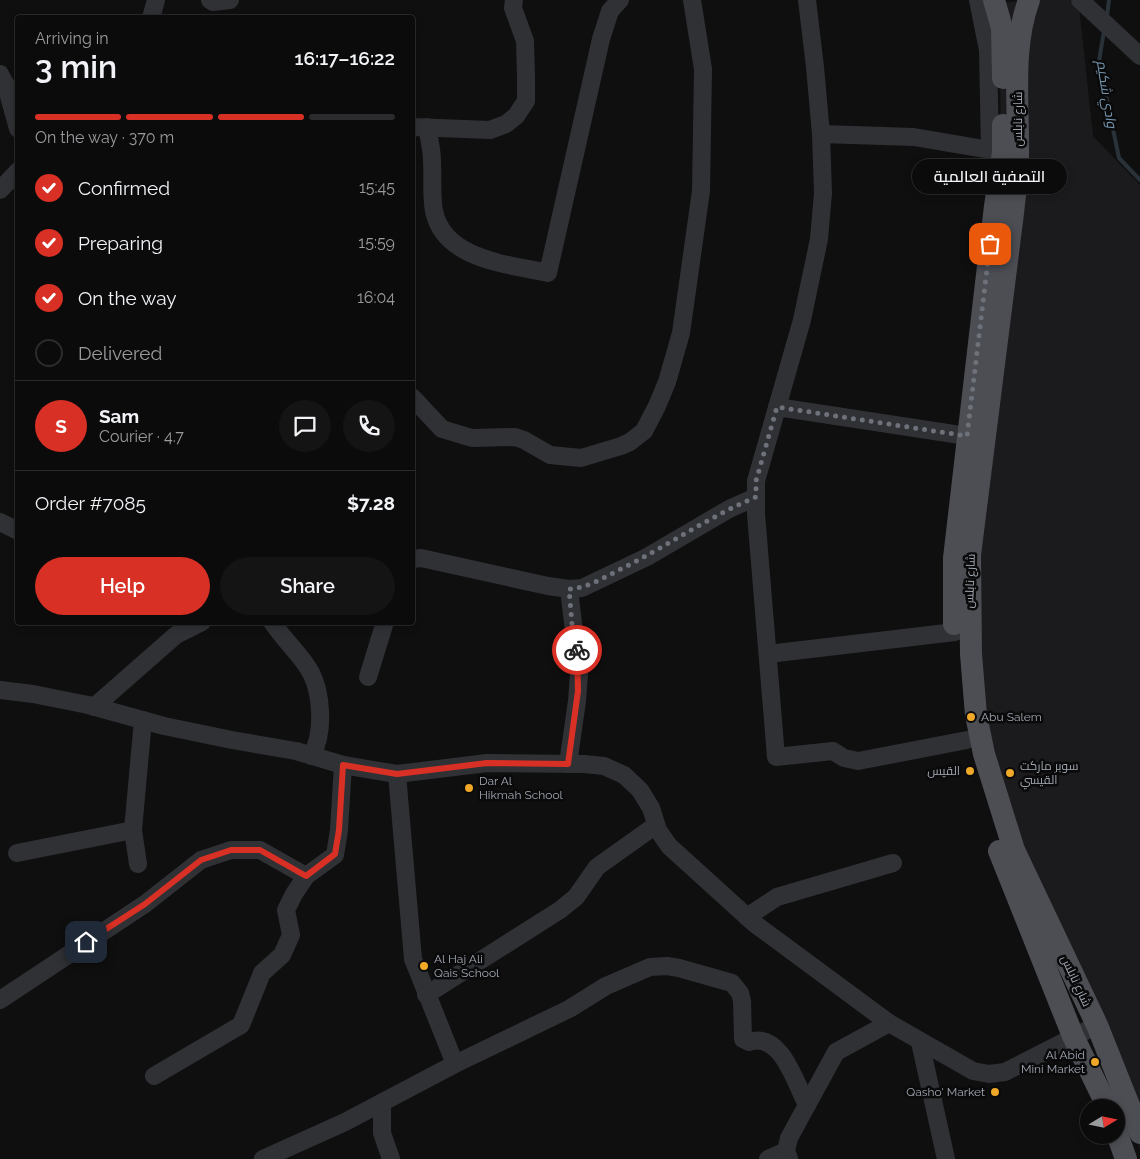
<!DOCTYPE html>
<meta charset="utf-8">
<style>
body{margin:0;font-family:Raleway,Cairo,sans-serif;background:#141415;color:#f1f3f6;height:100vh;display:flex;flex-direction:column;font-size:19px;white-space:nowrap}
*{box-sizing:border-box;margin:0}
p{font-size:16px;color:#9a9b9d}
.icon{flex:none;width:28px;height:28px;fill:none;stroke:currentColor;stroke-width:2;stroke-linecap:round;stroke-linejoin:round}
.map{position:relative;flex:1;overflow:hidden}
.details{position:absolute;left:15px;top:15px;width:400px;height:610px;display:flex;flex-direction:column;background:#0b0b0c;border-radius:5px;box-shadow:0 2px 8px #0003,0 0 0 1px #2b2b2d}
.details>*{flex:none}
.needle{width:32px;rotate:80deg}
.buttons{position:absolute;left:1080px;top:1099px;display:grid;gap:10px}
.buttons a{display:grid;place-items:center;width:45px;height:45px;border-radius:50%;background:#0b0b0c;box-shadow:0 2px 8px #0003,0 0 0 1px #2b2b2d;font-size:25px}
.pin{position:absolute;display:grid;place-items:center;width:42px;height:42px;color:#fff;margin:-21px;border-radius:10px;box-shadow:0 2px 8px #0006}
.courier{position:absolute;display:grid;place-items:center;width:50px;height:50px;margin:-25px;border:4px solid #d93025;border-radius:50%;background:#fff;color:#222;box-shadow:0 1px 6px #0007}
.bubble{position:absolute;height:35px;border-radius:18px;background:#0b0b0c;box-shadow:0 2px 8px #0003,0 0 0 1px #2b2b2d;font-size:16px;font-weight:600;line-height:35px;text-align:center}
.summary em{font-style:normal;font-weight:600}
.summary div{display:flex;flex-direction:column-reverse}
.summary{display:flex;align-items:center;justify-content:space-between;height:85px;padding:0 20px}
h1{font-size:32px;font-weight:600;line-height:38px}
.bar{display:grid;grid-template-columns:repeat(4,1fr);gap:8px 5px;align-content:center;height:60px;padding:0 20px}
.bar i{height:6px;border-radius:4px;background:#2b2b2d}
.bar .active{background:#d93025}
.bar p{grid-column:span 4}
.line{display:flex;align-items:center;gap:12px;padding:0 20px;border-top:1px solid #2b2b2d}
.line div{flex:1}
.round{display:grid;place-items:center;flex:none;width:52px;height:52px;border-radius:26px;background:#141415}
ol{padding:0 20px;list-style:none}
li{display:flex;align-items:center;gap:15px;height:55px}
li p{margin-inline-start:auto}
li .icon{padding:5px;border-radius:50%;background:#d93025;color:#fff;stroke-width:4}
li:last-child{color:#9a9b9d}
li i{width:28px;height:28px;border:2px solid #2b2b2d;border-radius:50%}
.cta{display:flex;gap:10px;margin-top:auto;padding:10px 20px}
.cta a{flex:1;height:58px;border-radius:30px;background:#d93025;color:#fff;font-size:20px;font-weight:600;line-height:58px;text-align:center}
.cta a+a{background:#141415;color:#f1f3f6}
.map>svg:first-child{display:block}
.built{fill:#1b1b1d}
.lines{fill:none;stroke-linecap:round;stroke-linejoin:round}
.stream{stroke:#293238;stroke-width:4}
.minor{stroke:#303135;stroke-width:18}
.major{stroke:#4c4e54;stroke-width:22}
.done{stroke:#6d7179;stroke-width:5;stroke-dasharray:0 9}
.route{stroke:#d93025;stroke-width:6}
.poi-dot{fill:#efa828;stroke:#0a0a0b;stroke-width:2}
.labels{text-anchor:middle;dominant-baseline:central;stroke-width:5;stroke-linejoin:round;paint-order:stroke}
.street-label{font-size:12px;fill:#a0a6b1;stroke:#0a0a0b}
.poi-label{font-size:12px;fill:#a0a6b1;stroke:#0a0a0b;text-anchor:start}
.water-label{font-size:14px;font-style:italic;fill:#7695ad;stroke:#0a0a0b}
</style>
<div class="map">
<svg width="1140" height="1159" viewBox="0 0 1140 1159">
<rect width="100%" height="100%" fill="#0f0f10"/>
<polygon class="built" points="1029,0 1069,0 1079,6 1093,136 1140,185 1140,1149 975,720 976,474 1001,235 1000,3"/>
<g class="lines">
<g class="stream">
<polyline points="1107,16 1109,0"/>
<polyline points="1104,31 1099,61 1119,158 1140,180"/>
</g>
<g class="minor">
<polyline points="210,0 213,2 230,0"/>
<polyline points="807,0 815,67 821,134 823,193 819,239 802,320 756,481 756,514 776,757 833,751 844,758 858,761 967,740"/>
<polyline points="1080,0 1140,56"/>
<polyline points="151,18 156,0"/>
<polyline points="0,74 6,85 18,129"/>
<polyline points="412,127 490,130 506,124 516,116 526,101 526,77 525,41 513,8 514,0"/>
<path d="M427,127c2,11 5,23 5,34 1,17 -1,34 2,50 10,49 74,53 114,62l53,-234 9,-28 10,-11"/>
<polyline points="821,134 914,137 990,150 988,50 978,0"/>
<polyline points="0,190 18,171"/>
<polyline points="412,397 442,429 472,438 515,437 524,440 550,455 581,458 621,446 630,442 644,431 657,406 667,382 681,333 701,191 703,69 692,0"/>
<polyline points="777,407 967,436"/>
<polyline points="0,522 18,531"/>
<polyline points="412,559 421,558 548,586 569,589 582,588 647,557 729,509 756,497"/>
<path d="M272,622c24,35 46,42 48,89 1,16 -1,30 -8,45"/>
<polyline points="768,654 955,632"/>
<polyline points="368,677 385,622"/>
<polyline points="0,690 33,694 88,705 164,726 232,740 296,751 343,765 397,774 487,763 584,764 604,766 624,775 640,790 651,808 658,830 669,846 755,924 889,1023 973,1071 989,1074 1005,1072 1097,1025"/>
<polyline points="94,707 176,635 202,622"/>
<polyline points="568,764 577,701 579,674 569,589"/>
<polyline points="397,774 413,959 455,1064"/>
<polyline points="17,853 133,830"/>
<polyline points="138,864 133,830 143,720"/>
<polyline points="747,917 777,897 893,863"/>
<polyline points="426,995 560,910 576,897 597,867 656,825"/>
<polyline points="0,1000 145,904 201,860 231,850 260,850 306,876"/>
<polyline points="920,1042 946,1159"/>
<polyline points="154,1076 241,1025 262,973 282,955 291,935 286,910 294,894 306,876 335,855 339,830 343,765"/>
<polyline points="382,1102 382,1133 391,1159"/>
<path d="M263,1159l82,-37 110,-58 114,-55 37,-23 44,-19 17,-1 12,2 53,15 8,10 2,8 1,38 6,3c32,-11 46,40 58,63"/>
<polyline points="768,1159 786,1151"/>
<polyline points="789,1159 786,1151 789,1138 836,1052 889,1023"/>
</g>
<g class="major">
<polyline points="994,0 1002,28 1003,78"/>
<path d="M1029,0c-18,49 -10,105 -11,156 0,19 -3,38 -5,57l-43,342 1,99 5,61 8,39 30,96 83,175 43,108"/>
<polyline points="954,624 954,558 995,206 1003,152 1003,125"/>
<polyline points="999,851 1073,1036 1108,1108"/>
<polyline points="1116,1131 1126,1159"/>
</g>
</g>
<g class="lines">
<path class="done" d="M577,650l-5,-26 -3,-35c18,-1 34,-11 50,-19 47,-23 89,-53 137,-73v-16l21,-74 190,29 23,-192"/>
<polyline class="route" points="86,942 145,904 201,860 231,850 260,850 306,876 335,854 339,830 343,765 397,774 487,763 568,764 578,691 577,650"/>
</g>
<g class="poi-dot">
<circle cx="971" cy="717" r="5"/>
<circle cx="970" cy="771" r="5"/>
<circle cx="1010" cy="773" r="5"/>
<circle cx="469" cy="788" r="5"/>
<circle cx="424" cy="966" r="5"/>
<circle cx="1095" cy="1062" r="5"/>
<circle cx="995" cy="1092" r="5"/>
</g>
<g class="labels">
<g class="street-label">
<text transform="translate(1018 119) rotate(-90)">شارع نابلس</text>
<text transform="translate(970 581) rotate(-88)">شارع نابلس</text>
<text transform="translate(1076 981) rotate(65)">شارع نابلس</text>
</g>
<g class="poi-label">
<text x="981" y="717">Abu Salem</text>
<text x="1020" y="766">سوبر ماركت<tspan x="1020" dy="14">القيسي</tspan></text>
<text x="960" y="771" text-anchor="end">القيس</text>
<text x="479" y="781">Dar Al<tspan x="479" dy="14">Hikmah School</tspan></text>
<text x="434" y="959">Al Haj Ali<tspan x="434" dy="14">Qais School</tspan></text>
<text x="1085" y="1055" text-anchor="end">Al Abid<tspan x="1085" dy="14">Mini Market</tspan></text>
<text x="985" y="1092" text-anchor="end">Qasho' Market</text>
</g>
<g class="water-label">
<text transform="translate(1107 94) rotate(81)">وادي شكيم</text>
</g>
</g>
</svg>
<div class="buttons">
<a><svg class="needle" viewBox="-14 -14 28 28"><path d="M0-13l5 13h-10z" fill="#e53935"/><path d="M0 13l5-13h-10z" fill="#9a9b9d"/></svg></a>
</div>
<div class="pin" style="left:990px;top:244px;background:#ea580c"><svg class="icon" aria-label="bag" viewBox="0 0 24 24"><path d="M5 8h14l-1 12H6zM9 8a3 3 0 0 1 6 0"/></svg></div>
<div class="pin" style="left:86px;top:942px;background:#1f2937"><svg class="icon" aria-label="home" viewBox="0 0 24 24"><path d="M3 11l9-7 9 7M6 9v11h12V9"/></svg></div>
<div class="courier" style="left:577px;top:650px"><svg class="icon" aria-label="bike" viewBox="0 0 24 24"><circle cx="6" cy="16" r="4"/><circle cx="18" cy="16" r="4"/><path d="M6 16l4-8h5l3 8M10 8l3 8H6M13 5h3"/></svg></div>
<div class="bubble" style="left:912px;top:159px;width:155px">التصفية العالمية</div>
<section class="details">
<div class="summary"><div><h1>3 min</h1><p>Arriving in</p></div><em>16:17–16:22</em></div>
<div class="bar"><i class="active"></i><i class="active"></i><i class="active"></i><i></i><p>On the way · 370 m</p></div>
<ol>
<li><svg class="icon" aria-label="check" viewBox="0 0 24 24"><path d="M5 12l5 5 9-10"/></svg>Confirmed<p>15:45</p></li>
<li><svg class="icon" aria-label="check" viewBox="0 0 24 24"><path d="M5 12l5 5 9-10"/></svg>Preparing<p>15:59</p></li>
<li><svg class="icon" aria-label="check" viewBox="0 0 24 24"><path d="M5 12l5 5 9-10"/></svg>On the way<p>16:04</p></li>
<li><i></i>Delivered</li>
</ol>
<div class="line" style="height:90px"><b class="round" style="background:#d93025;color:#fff">S</b><div><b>Sam</b><p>Courier · 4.7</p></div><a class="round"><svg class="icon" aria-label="chat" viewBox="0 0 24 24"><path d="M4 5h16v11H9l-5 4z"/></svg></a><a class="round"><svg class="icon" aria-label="phone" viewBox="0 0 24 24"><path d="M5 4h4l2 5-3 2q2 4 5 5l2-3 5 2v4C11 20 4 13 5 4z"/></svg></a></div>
<div class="line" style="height:65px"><div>Order #7085</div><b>$7.28</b></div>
<div class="cta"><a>Help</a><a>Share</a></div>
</section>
</div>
